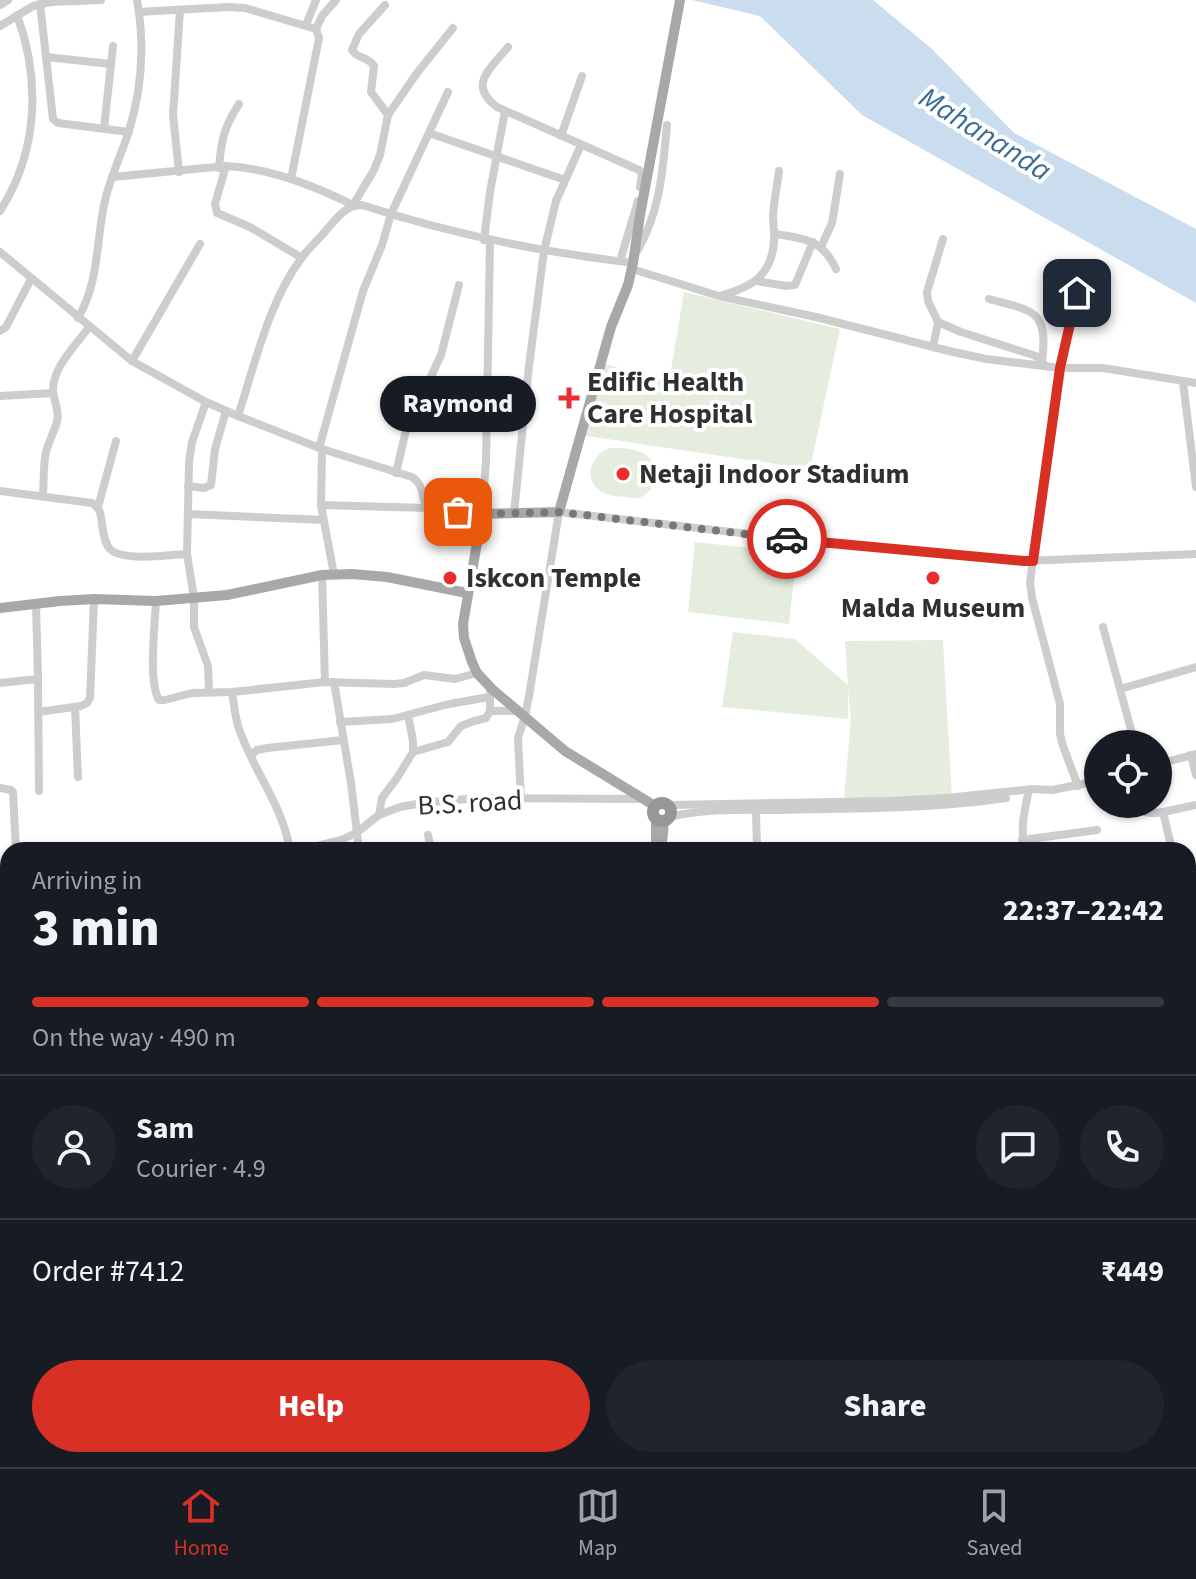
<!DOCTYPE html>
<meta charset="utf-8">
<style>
body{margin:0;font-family:"Source Sans 3",sans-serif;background:#20242c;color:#f1f3f6;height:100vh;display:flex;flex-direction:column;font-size:30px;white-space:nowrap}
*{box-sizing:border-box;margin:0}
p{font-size:26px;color:#9ea1a6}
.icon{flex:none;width:44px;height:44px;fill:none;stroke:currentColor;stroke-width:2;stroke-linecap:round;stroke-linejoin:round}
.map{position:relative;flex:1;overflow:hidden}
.details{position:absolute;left:0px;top:842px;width:1196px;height:626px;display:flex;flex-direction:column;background:#171b24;border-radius:24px 24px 0 0;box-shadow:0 2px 6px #0004}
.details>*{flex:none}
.buttons{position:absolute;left:1084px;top:730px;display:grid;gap:16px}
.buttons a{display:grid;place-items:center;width:88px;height:88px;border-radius:50%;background:#171b24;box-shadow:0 2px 6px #0004;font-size:40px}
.pin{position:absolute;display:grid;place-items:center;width:68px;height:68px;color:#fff;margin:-34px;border-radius:16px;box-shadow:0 4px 12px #0006}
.courier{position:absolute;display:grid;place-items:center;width:80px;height:80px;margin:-40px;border:6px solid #d93025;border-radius:50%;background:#fff;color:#222;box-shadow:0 2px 10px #0007}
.bubble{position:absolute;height:56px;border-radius:28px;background:#171b24;box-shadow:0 2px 6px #0004;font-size:26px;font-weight:800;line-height:56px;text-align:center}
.headline em{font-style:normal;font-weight:800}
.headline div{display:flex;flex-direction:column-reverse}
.headline{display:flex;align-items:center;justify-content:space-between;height:136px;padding:0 32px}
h1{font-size:52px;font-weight:800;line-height:60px}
.bar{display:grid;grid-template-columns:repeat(4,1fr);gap:12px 8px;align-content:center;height:96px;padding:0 32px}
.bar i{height:10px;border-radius:6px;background:#363941}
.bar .selected{background:#d93025}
.bar p{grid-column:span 4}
.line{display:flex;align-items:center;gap:20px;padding:0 32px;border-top:2px solid #363941}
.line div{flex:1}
.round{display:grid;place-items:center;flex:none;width:84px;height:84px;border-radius:42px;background:#20242c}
.primary-button{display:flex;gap:16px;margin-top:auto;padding:16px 32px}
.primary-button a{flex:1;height:92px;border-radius:48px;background:#d93025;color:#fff;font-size:32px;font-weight:800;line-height:92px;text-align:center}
.primary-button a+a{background:#20242c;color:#f1f3f6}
.dock{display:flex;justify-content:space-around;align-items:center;height:112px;border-top:2px solid #363941;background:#171b24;font-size:22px;color:#9ea1a6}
.dock a{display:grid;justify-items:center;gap:4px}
.dock .selected{color:#d93025}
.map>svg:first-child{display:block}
.green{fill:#e5eede}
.water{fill:#c9ddee}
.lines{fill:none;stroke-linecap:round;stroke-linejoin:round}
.minor{stroke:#cdcdcd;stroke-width:8}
.major{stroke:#a8a8a8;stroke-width:10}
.highway{stroke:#979797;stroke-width:12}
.done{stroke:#787878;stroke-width:8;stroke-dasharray:0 14.4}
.route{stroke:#d93025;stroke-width:10}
.poi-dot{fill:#ed2c2f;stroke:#fff;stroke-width:3}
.labels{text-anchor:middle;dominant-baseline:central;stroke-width:8;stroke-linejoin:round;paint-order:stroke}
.poi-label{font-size:28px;font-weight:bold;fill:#303030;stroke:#fff;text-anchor:start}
.street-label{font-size:28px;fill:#303030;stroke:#fff}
.water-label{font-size:30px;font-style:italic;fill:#3a6d96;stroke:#fff}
</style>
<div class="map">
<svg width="1196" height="1467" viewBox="0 0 1196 1467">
<rect width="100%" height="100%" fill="#fff"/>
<g class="green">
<polygon points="684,292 840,329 810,469 580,435 601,363 669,382"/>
<path d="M610,448c11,0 26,0 36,7 14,10 13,32 -3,41 -6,3 -12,2 -18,1 -6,0 -13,-1 -19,-3 -24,-10 -18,-38 4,-46z"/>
<polygon points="695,542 797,553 789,624 688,612"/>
<polygon points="733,632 795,639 848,685 845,641 943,640 952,799 844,799 851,718 848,690 848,719 722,707"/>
<polygon points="816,1460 892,1460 894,1467 817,1467"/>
</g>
<polygon class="water" points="692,0 873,0 932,49 1014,133 1196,229 1196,303 862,115 760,16"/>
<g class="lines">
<g class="minor">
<polyline points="40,4 53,119 58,123 129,132"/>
<polyline points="0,5 8,0"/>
<path d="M385,5l-26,29 -7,16c4,8 17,7 22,16l-3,26 17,23"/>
<polyline points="139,12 228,7 245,8 316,29 319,38 291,179"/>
<polyline points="306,25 316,0"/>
<polyline points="0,26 33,6 51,2 101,0"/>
<polyline points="316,29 322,16 336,0"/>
<path d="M508,47c-17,21 -41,38 -11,60l142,63 3,4 -2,13"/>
<polyline points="46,57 111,64"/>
<polyline points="104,128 113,46"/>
<polyline points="429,133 565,180"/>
<polyline points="561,136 582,76"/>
<polyline points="226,166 215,204 217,213 250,227 302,258"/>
<path d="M219,168c2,-27 5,-41 20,-64"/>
<polyline points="179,172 173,115 180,10"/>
<path d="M112,177l114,-11c44,2 87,19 127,39l21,-35 6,-15 8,-40 29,-42 36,-45"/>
<path d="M0,211c38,-59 41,-131 17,-196"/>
<path d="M775,234c29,4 48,6 61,35"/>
<polyline points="484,240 490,192 505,111"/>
<polyline points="821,247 832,223 840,174"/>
<path d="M0,252l132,109 74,41 32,14c17,-52 31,-116 65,-160 8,-10 17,-18 25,-28 10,-11 18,-23 34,-23 89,29 179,47 271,58"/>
<path d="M636,253c24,-39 27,-84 31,-128"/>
<polyline points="620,261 638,201"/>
<polyline points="632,269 719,296 816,317 949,351 986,359 1060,368 1103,368 1196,383"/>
<polyline points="756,281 786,286 795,285 813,242"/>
<path d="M720,296c31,-9 51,-19 54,-54 1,-9 -1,-18 -1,-26 1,-15 4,-30 6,-45"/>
<path d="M989,299c43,12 60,10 53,62"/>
<path d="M78,318c21,-36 18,-74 26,-113 5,-25 16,-47 24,-71 14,-44 17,-89 9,-134"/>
<polyline points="938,322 961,332 1036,356 1046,366"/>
<polyline points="0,331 6,327 31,279"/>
<polyline points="933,347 938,322 928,301 927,292 943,239"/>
<polyline points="132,361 200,244"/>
<polyline points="1183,382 1196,487"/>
<polyline points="0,396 53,393"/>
<path d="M238,416l84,33 90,28c17,12 4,26 23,34l47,3 4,-53 4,-221"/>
<polyline points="319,448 363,291 382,245 391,214 448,92"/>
<polyline points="322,449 321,505 334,575"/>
<polyline points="396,473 406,430 441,355 459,285"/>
<polyline points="188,486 204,488 211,485 215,449 226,411"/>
<path d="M0,491l92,12c9,6 9,12 10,22 2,8 2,18 8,24 13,13 60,6 77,5l7,44v29l14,39 1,26"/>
<path d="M43,495c1,-14 0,-29 3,-43 3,-11 8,-20 11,-30 3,-11 -3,-20 -4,-31 -1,-23 23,-46 36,-64"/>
<polyline points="321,505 428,508"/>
<polyline points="98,507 116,441"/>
<polyline points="514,513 529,366 544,251 556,201 581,145"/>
<polyline points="188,514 323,520"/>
<polyline points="187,554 189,462 192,442 206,402"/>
<polyline points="322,575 325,682"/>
<path d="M156,601c-1,22 -8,81 3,99h6l27,-7 40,-1 93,-10 69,2 10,-1 20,-8 31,4 22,-6"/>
<polyline points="1103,627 1135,744"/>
<polyline points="38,679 39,791"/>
<polyline points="334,682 351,783 359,850"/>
<polyline points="0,683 38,679 36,604"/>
<polyline points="1120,689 1196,667"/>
<path d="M232,692c2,12 3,25 7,37 15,43 43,75 51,121"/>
<polyline points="75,707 78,777"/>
<polyline points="490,711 517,711"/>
<polyline points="38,712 81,706 87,703 90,698 94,599"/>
<polyline points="340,722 392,719 449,704 489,697"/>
<polyline points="413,752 448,742 461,726 474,721 486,718 490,711 490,693"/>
<polyline points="251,755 257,750 267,748 343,740"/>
<polyline points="1191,755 1196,775"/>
<polyline points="1158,764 1196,754"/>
<polyline points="1078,786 1063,746 1060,734 1060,704 1032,598 1030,582 1060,368 1083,265"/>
<polyline points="0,788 11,790 13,792 16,850"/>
<polyline points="521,799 518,738 525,716 529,696 559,512 801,540 1024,561 1196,554"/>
<path d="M1138,804c7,11 13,10 25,8l9,38"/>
<polyline points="669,805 890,801 946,798 1032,789 1052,790 1098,781"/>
<polyline points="756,810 757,850"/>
<polyline points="1163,812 1196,805"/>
<polyline points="379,815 382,798 397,778 413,752 413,741 408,715"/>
<path d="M670,817c35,-9 74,-7 110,-7 75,-2 152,-1 226,-12"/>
<polyline points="428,835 431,850"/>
<polyline points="1022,840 1097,830"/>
<polyline points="301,850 341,840 356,833 379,815 400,807 422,803 478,798 645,799"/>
<path d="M1025,850c-5,-19 -1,-37 3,-56"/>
<polyline points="1188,886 1196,884"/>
<polyline points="0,939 8,937"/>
<polyline points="0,977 8,998"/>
<polyline points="1188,1005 1196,1011"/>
<polyline points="0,1038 8,1065"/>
<polyline points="0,1146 8,1145"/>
<polyline points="1188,1169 1196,1169"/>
<polyline points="0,1195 8,1194"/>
<polyline points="1188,1241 1196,1260"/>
<path d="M0,1257c12,24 7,74 6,101"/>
<polyline points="1188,1322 1196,1319"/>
<polyline points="0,1358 6,1358 8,1379"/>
<polyline points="1188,1390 1196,1387"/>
<polyline points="0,1415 8,1412"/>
<polyline points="1188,1423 1196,1444"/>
<polyline points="78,1460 78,1467"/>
<polyline points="104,1460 105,1467"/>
<polyline points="424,1460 426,1467"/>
<polyline points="476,1460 477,1467"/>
<polyline points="754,1460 754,1467"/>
<polyline points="781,1460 781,1467"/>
<polyline points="811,1460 811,1467"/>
<polyline points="896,1460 898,1467"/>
<polyline points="946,1460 948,1467"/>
<polyline points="1072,1460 1075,1467"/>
<polyline points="1133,1460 1137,1467"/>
<polyline points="25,1467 26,1460"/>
<polyline points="121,1467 123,1460"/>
<polyline points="238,1467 242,1460"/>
<polyline points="287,1467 287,1460"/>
<polyline points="1108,1467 1120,1460"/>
<polyline points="1176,1467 1196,1458"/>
</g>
<g class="major">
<polyline points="0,608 60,601 94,599 156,601 227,595 322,575 352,574 387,577 467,593"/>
<polyline points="655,806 565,751 492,689 477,673 472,662 464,638 463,624 482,514 559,512 611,327 628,285 633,263 640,215 680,0"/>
<polyline points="656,819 656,850"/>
<polyline points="662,843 664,821"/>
<polyline points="1188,984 1196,982"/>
<polyline points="640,1467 640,1460"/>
</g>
<circle class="highway" cx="662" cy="812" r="9"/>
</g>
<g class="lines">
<polyline class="done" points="458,512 482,514 559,512 787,539"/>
<polyline class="route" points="787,539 1024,561 1033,561 1060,368 1077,293"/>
</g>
<g class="poi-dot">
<path d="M565 386h8v8h8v8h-8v8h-8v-8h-8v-8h8z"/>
<circle cx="623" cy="474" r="8"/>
<circle cx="450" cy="578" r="8"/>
<circle cx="933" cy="578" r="8"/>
</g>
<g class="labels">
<g class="poi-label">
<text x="587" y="382">Edific Health<tspan x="587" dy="32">Care Hospital</tspan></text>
<text x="639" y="474">Netaji Indoor Stadium</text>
<text x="466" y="578">Iskcon Temple</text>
<text x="933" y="608" text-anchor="middle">Malda Museum</text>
</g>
<g class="street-label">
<text transform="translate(470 803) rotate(-3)">B.S. road</text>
</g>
<g class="water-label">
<text transform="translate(985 134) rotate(32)">Mahananda</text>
</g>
</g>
</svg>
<div class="buttons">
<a><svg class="icon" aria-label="locate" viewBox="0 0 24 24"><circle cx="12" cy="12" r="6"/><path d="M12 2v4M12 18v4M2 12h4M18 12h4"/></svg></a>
</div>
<div class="pin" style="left:458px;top:512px;background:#ea580c"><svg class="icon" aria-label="bag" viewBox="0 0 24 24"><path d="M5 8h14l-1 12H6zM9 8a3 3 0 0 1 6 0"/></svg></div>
<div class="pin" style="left:1077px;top:293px;background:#1f2937"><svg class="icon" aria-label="home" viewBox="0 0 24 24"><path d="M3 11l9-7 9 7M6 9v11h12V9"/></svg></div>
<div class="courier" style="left:787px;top:539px"><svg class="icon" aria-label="car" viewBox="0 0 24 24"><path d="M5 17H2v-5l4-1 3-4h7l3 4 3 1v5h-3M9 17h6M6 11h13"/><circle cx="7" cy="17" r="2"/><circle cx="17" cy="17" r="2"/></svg></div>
<div class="bubble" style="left:380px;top:376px;width:156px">Raymond</div>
<section class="details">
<div class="headline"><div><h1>3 min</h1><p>Arriving in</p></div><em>22:37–22:42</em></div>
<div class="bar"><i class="selected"></i><i class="selected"></i><i class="selected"></i><i></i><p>On the way · 490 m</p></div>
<div class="line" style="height:144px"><a class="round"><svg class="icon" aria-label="person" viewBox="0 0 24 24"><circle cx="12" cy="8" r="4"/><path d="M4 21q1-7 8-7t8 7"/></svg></a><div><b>Sam</b><p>Courier · 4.9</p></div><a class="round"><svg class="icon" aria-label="chat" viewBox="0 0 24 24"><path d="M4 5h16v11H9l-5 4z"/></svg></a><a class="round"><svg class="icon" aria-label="phone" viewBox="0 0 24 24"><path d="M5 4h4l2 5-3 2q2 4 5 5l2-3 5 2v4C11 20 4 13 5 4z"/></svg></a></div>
<div class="line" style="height:104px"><div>Order #7412</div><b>₹449</b></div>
<div class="primary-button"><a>Help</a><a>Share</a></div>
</section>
</div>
<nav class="dock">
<a class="selected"><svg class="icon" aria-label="home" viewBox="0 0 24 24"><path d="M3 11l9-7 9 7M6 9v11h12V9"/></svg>Home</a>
<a><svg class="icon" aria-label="map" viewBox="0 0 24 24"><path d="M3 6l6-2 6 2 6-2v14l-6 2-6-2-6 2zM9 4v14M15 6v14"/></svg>Map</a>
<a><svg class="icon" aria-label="saved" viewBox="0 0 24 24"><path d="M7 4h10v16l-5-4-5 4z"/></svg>Saved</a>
</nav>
